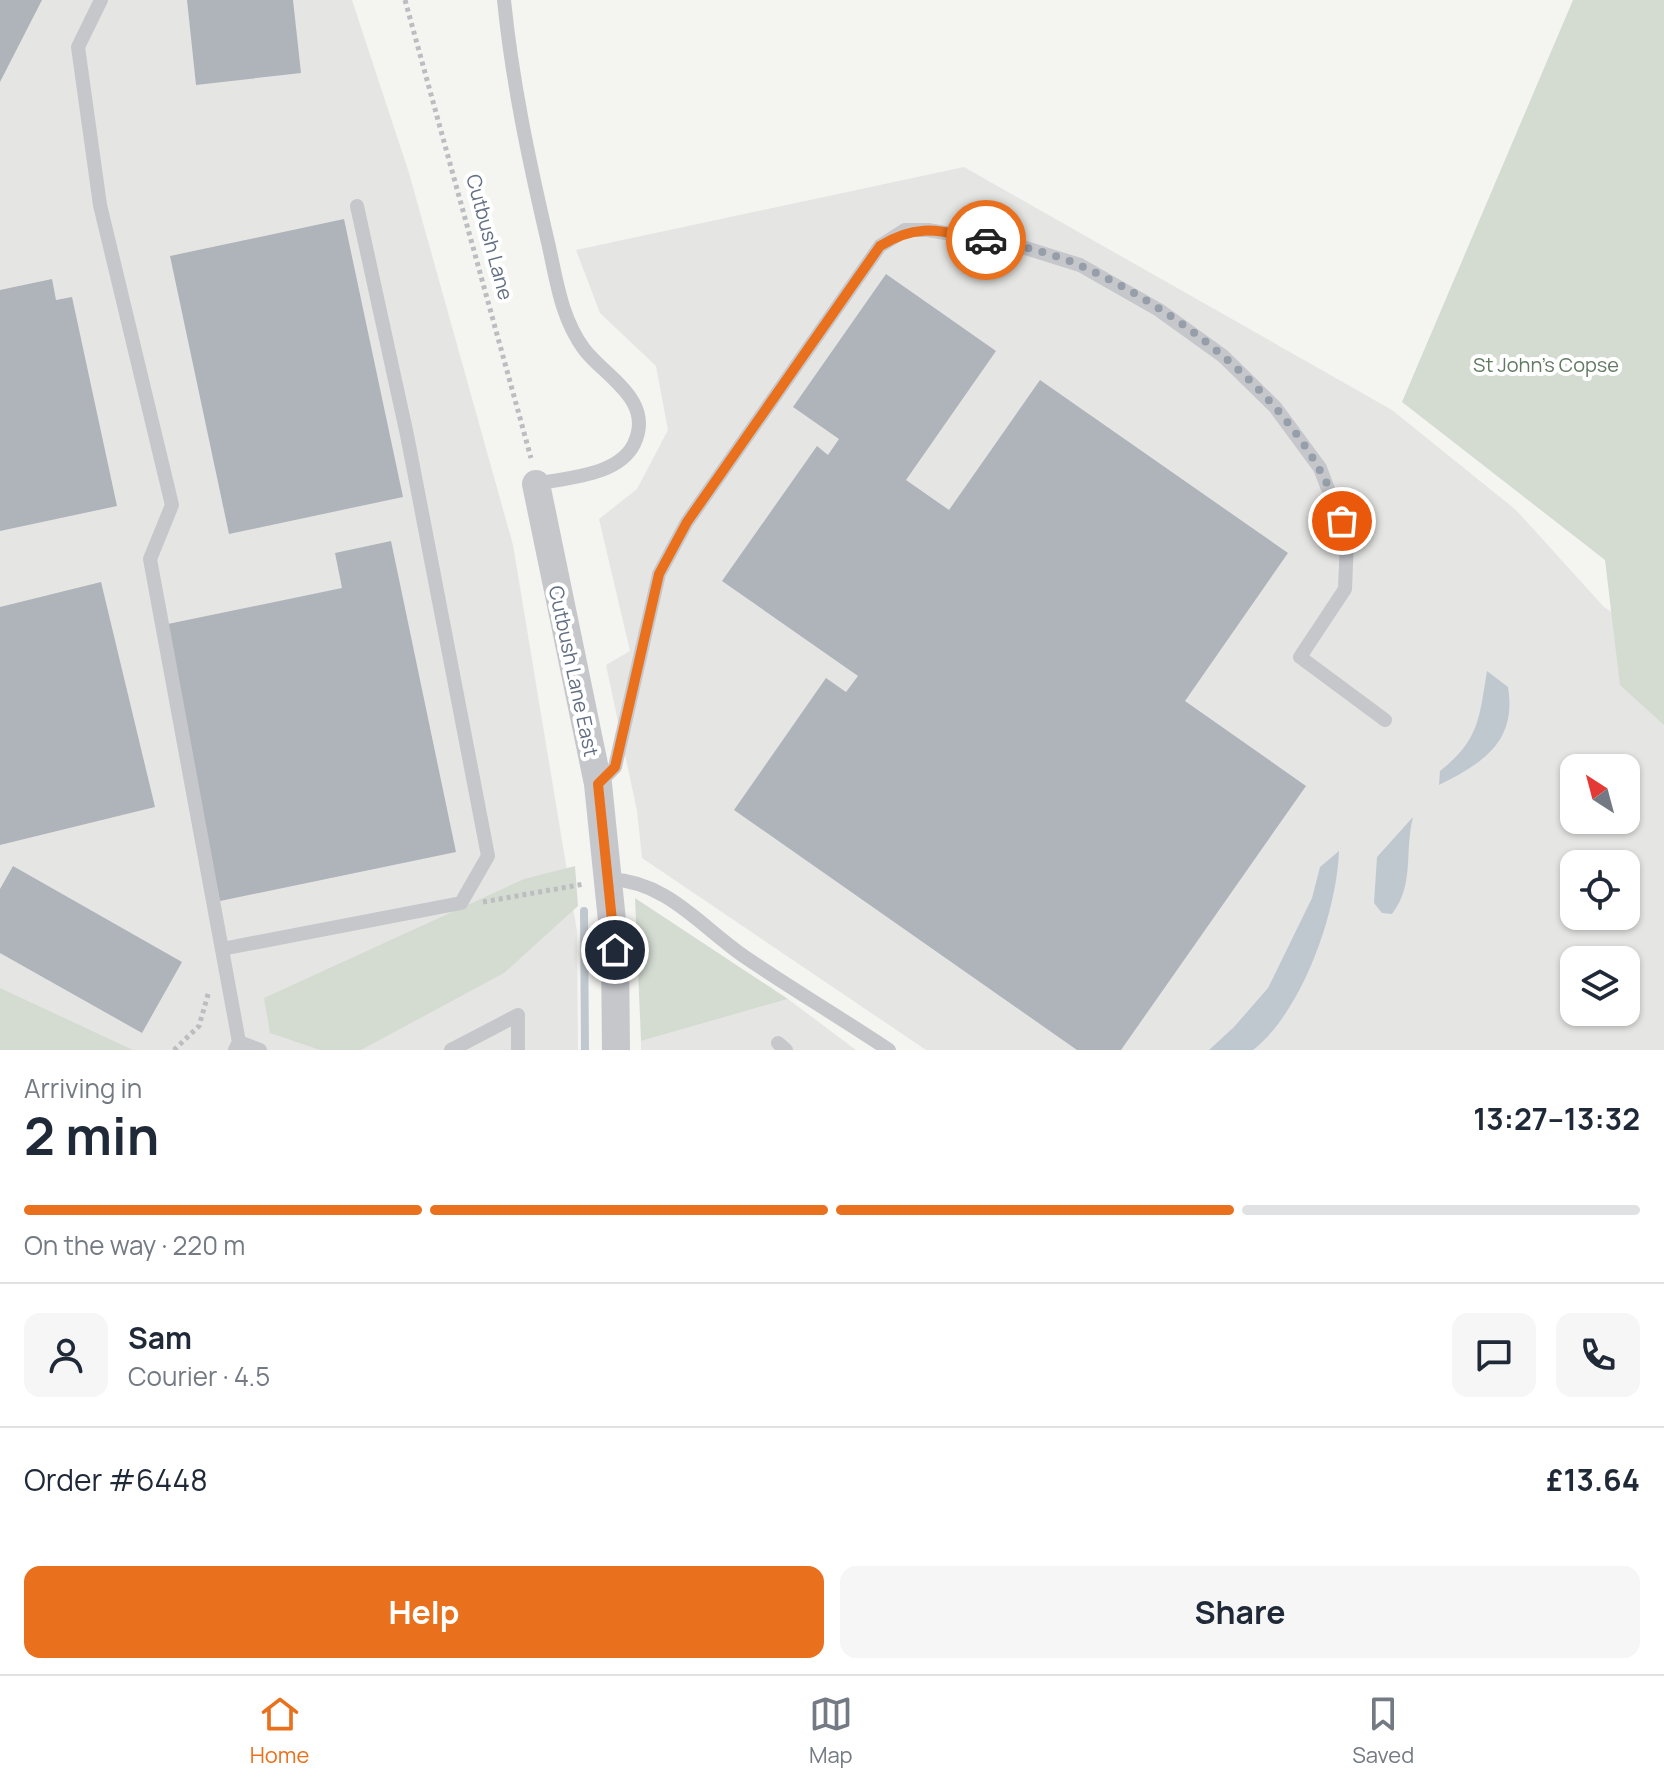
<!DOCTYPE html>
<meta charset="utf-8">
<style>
body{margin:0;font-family:Manrope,sans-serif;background:#f6f6f7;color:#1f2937;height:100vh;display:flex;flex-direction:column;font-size:30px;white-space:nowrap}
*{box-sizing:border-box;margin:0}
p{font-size:26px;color:#747a83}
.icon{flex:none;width:44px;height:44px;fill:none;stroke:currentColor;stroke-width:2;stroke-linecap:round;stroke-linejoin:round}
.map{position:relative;height:1050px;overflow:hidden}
.panel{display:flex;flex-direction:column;background:#fff;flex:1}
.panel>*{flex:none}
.needle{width:52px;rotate:324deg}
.fabs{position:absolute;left:1560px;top:754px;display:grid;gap:16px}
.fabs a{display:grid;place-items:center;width:80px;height:80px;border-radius:16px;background:#fff;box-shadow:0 2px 6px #0004;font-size:40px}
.pin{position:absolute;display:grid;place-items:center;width:68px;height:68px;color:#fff;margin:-34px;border:4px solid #fff;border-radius:50%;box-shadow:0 2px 8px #0007}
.courier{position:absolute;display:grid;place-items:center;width:80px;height:80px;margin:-40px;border:6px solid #e9711d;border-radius:50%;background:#fff;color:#222;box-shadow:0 2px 10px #0007}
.overview em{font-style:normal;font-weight:700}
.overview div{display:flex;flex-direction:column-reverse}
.overview{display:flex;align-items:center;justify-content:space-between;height:136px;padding:0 24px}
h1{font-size:52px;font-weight:700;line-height:60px}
.bar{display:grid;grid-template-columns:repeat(4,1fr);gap:12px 8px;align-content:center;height:96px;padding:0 24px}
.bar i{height:10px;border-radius:6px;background:#e0e1e3}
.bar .current{background:#e9711d}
.bar p{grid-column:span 4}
.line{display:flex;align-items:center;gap:20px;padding:0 24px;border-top:2px solid #e0e1e3}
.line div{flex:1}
.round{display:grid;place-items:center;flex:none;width:84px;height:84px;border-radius:16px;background:#f6f6f7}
.button{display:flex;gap:16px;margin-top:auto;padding:16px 24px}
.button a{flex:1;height:92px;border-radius:16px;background:#e9711d;color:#fff;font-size:32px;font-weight:700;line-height:92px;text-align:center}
.button a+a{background:#f6f6f7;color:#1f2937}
.menu{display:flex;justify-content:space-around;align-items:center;height:112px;border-top:2px solid #e0e1e3;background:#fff;font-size:22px;color:#747a83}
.menu a{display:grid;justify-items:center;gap:4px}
.menu .current{color:#e9711d}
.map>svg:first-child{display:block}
.built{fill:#e5e5e4;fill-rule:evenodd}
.green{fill:#d4dcd2}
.water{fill:#c0c8cf}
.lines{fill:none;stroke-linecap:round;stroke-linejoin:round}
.stream{stroke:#c0c8cf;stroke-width:8}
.building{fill:#afb4bb}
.path{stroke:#bcbdc0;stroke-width:5;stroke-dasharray:4 4;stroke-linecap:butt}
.lane{stroke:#c5c7cb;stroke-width:14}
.street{stroke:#c5c7cb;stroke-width:28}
.done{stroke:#969eaa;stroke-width:8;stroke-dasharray:0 14.4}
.route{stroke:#e9711d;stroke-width:10}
.labels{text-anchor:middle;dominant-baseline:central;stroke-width:8;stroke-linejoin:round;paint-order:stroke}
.street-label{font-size:20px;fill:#636f83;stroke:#fff}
.park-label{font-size:20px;fill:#627a62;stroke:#fff}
</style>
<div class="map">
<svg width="1664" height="1050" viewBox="0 0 1664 1050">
<rect width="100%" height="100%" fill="#f4f5f1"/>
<g class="built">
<polygon points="0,0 352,0 409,173 513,545 577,931 578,1050 0,1050"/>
<path d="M964,167l428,243 124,100 88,97 60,42v401h-738l-284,-192 -5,-47 -31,-146 24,-14 -31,-132 38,-30 31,-59 -12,-64 -56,-53 -24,-63zM1574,768h52v52h-52zM1574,864h52v52h-52zM1574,960h52v52h-52z"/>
<polygon points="788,999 856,1050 641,1050 641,1041"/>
</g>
<g class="green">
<polygon points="1573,0 1664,0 1664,725 1620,685 1605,560 1402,402"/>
<polygon points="575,866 578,906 504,973 361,1050 320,1050 270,1033 264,998 524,879"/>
<polygon points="635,898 788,999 641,1041"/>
<polygon points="0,988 133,1050 0,1050"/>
</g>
<g class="water">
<path d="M1487,671l21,16c9,55 -25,76 -69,98l1,-14c40,-32 39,-53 47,-100z"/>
<path d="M1413,817c-9,36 2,67 -21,97l-10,-1 -8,-10 3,-46z"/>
<path d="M1339,851c-2,60 -36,160 -86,199h-44l25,-23 34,-39 44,-90 8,-31z"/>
</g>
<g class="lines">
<polyline class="stream" points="584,911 585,1050"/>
</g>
<g class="building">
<polygon points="0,0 42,0 0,82"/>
<polygon points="187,0 293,0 301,73 196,85"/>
<polygon points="344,219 403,497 229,534 170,256"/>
<polygon points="886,274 996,351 906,480 949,510 1040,380 1288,553 1185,701 1306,786 1121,1050 1077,1050 734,810 826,678 846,692 858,676 722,581 817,446 828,455 839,439 793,407"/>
<polygon points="52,279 56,300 72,297 117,506 0,531 0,290"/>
<polygon points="391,541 456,852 220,901 163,625 342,588 335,553"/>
<polygon points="101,582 155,807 0,845 0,607"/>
<polygon points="13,866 182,962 142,1033 0,953 0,889"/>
</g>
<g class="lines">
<g class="path">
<polyline points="405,0 531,458"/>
<polyline points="483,902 584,884"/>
<polyline points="174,1050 199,1026 209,991"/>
</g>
<g class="lane">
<polyline points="101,0 78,47 100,205 172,505 150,559 239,1042 235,1050"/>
<path d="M504,0c8,80 24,156 42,234 10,40 13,81 38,115 21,28 71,51 50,95 -16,32 -66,33 -98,40"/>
<polyline points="598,784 615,767 659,574 687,522 880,246 905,230 928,230 1016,245 1080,265 1159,310 1223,356 1275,407 1320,468 1347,539 1345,589 1300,657 1385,720"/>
<path d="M610,879c58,3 90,47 135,78 47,32 96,61 144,93"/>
<polyline points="222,949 461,903 488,856 407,435 357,206"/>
<polyline points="239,1042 260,1050"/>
<polyline points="778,1043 786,1050"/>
<polyline points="451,1050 518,1015 518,1050"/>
</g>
<polyline class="street" points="536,484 598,784 615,950 616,1050"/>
</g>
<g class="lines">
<path class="done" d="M986,240c31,5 65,12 95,26 104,46 226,143 261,255"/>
<path class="route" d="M615,950l-17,-166 17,-17 44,-193 28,-52 193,-276c40,-25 62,-14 106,-6"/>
</g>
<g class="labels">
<g class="street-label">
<text transform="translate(490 237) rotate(75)">Cutbush Lane</text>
<text transform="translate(574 671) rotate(78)">Cutbush Lane East</text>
</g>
<g class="park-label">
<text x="1546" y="364">St John's Copse</text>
</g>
</g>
</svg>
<div class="fabs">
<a><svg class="needle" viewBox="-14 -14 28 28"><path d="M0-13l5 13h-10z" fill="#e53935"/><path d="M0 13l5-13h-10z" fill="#747a83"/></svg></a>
<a><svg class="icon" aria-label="locate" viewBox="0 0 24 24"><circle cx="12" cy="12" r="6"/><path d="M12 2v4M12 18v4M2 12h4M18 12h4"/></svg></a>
<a><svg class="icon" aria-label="layers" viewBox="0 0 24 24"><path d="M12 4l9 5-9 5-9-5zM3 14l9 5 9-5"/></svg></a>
</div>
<div class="pin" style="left:1342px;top:521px;background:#ea580c"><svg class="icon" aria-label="bag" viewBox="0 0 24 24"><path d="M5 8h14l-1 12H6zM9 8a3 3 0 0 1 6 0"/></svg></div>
<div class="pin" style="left:615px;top:950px;background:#1f2937"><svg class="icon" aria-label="home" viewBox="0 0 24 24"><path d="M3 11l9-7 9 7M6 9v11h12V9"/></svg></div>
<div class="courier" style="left:986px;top:240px"><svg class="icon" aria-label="car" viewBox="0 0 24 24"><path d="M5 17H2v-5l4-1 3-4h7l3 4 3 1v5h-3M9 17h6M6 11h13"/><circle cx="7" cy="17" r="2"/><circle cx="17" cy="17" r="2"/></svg></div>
</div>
<section class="panel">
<div class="overview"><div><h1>2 min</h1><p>Arriving in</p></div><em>13:27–13:32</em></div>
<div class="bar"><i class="current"></i><i class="current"></i><i class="current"></i><i></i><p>On the way · 220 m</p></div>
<div class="line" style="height:144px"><a class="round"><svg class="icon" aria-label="person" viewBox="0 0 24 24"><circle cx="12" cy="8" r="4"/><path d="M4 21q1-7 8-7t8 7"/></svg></a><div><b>Sam</b><p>Courier · 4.5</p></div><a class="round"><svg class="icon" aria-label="chat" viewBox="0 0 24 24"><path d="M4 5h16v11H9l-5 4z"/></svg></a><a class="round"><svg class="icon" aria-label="phone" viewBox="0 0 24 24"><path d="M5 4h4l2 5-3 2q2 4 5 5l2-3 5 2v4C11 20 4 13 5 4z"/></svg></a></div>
<div class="line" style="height:104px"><div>Order #6448</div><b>£13.64</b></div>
<div class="button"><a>Help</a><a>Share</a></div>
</section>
<nav class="menu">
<a class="current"><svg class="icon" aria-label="home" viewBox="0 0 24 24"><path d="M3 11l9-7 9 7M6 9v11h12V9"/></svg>Home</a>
<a><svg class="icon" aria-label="map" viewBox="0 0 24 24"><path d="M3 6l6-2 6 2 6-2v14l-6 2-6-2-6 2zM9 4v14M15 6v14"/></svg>Map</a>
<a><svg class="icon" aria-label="saved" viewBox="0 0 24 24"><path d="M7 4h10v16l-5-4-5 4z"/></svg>Saved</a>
</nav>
